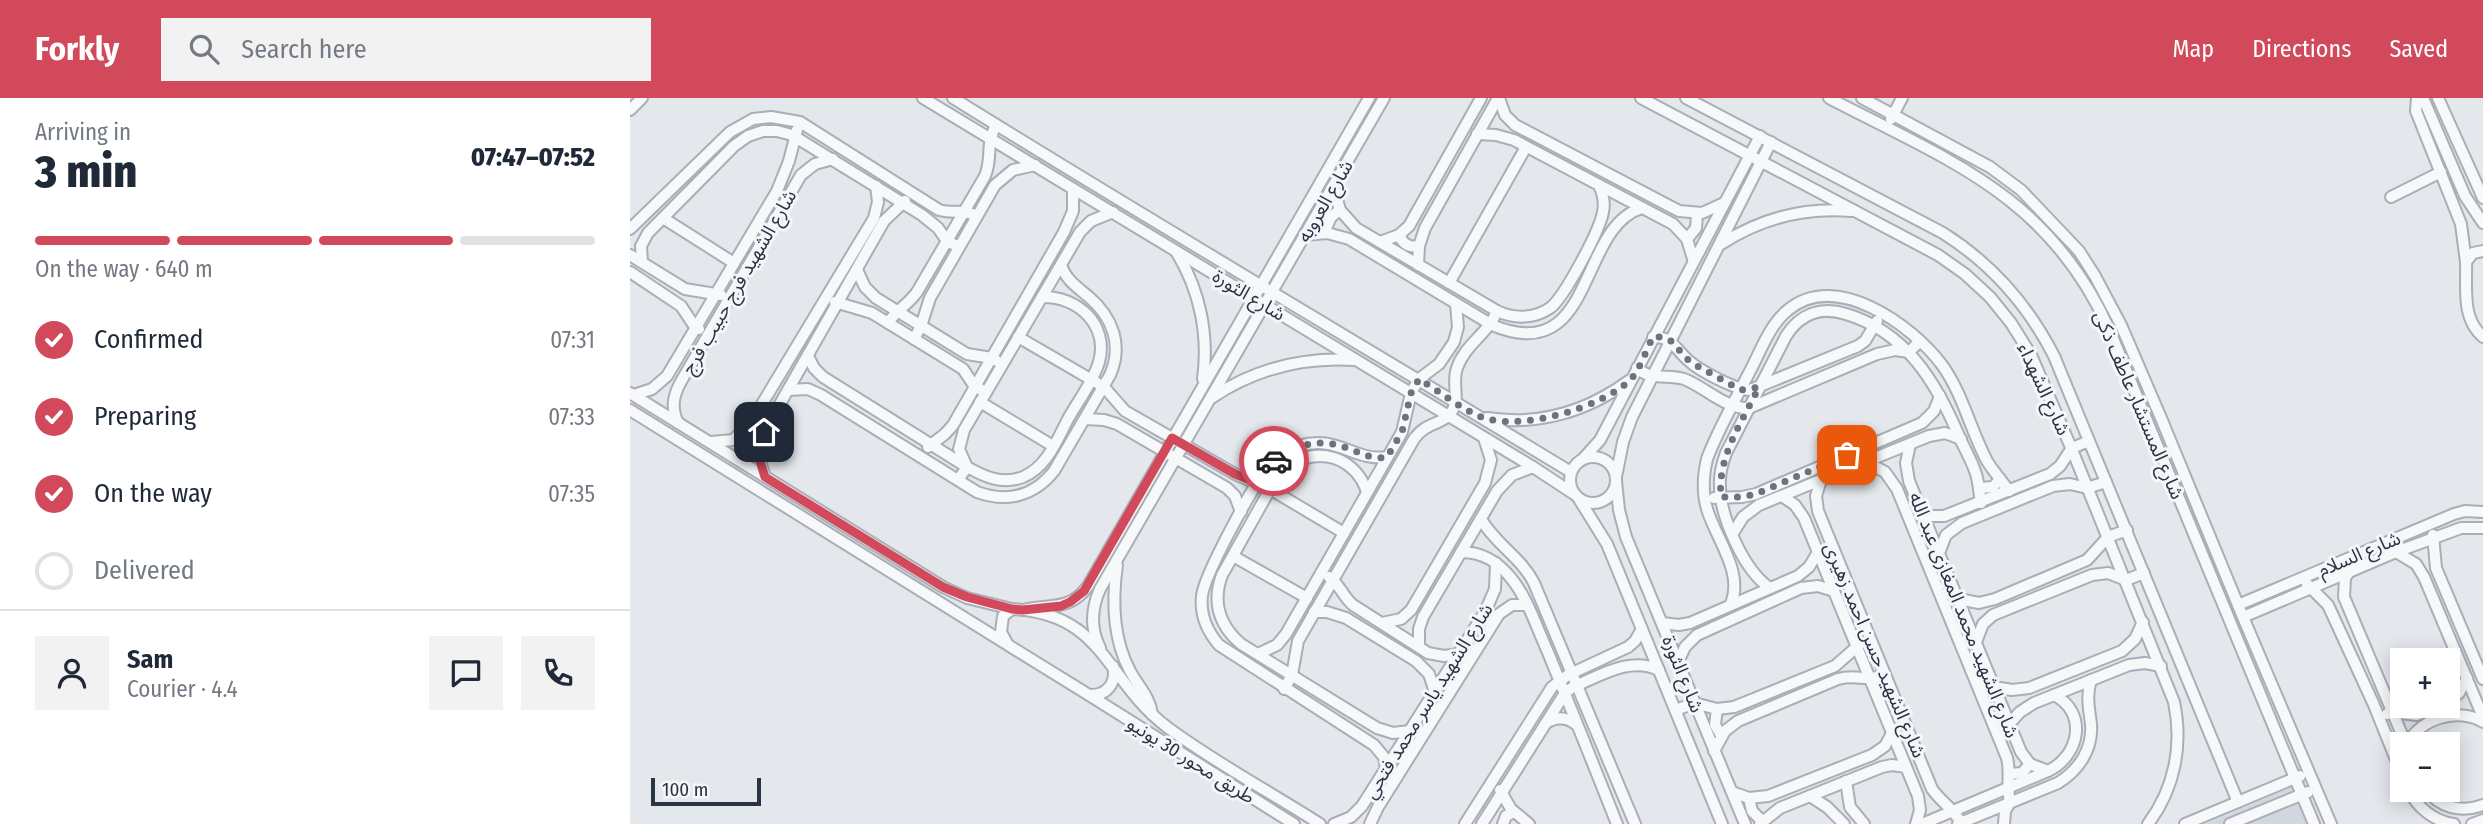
<!DOCTYPE html>
<meta charset="utf-8">
<style>
body{margin:0;font-family:"Fira Sans Condensed","Noto Sans Arabic",sans-serif;background:#f2f2f3;color:#1f2937;height:100vh;display:flex;flex-direction:column;font-size:26px;white-space:nowrap}
*{box-sizing:border-box;margin:0}
p{font-size:23px;color:#747a83}
.icon{flex:none;width:38px;height:38px;fill:none;stroke:currentColor;stroke-width:2;stroke-linecap:round;stroke-linejoin:round}
.map{position:relative;flex:1;overflow:hidden}
.side{display:flex;flex-direction:column;background:#fff;width:630px}
.side>*{flex:none}
.fabs{position:absolute;left:1760px;top:550px;display:grid;gap:14px}
.fabs a{display:grid;place-items:center;width:70px;height:70px;border-radius:0px;background:#fff;box-shadow:0 4px 18px #0003;font-size:35px}
.scale{position:absolute;left:21px;bottom:18px;width:110px;box-sizing:border-box;padding-left:7px;border:4px solid #2b3445;border-top:0;font-size:19px;line-height:24px;white-space:nowrap;color:#2b3445;-webkit-text-stroke:5px #f4f6f9;paint-order:stroke}
.pin{position:absolute;display:grid;place-items:center;width:60px;height:60px;color:#fff;margin:-30px;border-radius:14px;box-shadow:0 4px 10px #0006}
.courier{position:absolute;display:grid;place-items:center;width:70px;height:70px;margin:-35px;border:5px solid #d1495b;border-radius:50%;background:#fff;color:#222;box-shadow:0 2px 9px #0007}
.summary em{font-style:normal;font-weight:800}
.summary div{display:flex;flex-direction:column-reverse}
.summary{display:flex;align-items:center;justify-content:space-between;height:119px;padding:0 35px}
h1{font-size:46px;font-weight:800;line-height:52px}
.bar{display:grid;grid-template-columns:repeat(4,1fr);gap:10px 7px;align-content:center;height:84px;padding:0 35px}
.bar i{height:9px;border-radius:5px;background:#e0e1e3}
.bar .active{background:#d1495b}
.bar p{grid-column:span 4}
.line{display:flex;align-items:center;gap:18px;padding:0 35px;border-top:2px solid #e0e1e3}
.line div{flex:1}
.round{display:grid;place-items:center;flex:none;width:74px;height:74px;border-radius:0px;background:#f2f2f3}
ol{padding:0 35px;list-style:none}
li{display:flex;align-items:center;gap:21px;height:77px}
li p{margin-inline-start:auto}
li .icon{padding:7px;border-radius:50%;background:#d1495b;color:#fff;stroke-width:4}
li:last-child{color:#747a83}
li i{width:38px;height:38px;border:4px solid #e0e1e3;border-radius:50%}
header{display:flex;align-items:center;gap:42px;box-sizing:border-box;height:98px;padding:0 35px;background:#d1495b;color:#fff}
header strong{font-size:33px}
nav{display:flex;gap:38px;margin-inline-start:auto;font-size:24px}
.search{width:490px;height:63px;background:#f2f2f3;display:flex;align-items:center;gap:18px;box-sizing:border-box;padding:0 24px;border-radius:0px;color:#747a83;font-size:26px}
main{display:flex;flex:1;min-height:0}
.map>svg:first-child{display:block}
.built{fill:#d2d6de}
.lines{fill:none;stroke-linecap:round;stroke-linejoin:round}
.minor-casing{stroke:#a9aeb7;stroke-width:14}
.minor{stroke:#f7f8fa;stroke-width:10}
.done{stroke:#6c737f;stroke-width:7;stroke-dasharray:0 12.6}
.route{stroke:#d1495b;stroke-width:9}
.labels{text-anchor:middle;dominant-baseline:central;stroke-width:6;stroke-linejoin:round;paint-order:stroke}
.street-label{font-size:19px;fill:#2b3445;stroke:#f4f6f9}
</style>
<header>
<strong>Forkly</strong>
<div class="search"><svg class="icon" aria-label="search" viewBox="0 0 24 24"><circle cx="10" cy="10" r="6"/><path d="M15 15l6 6"/></svg>Search here</div>
<nav><a>Map</a><a>Directions</a><a>Saved</a></nav>
</header>
<main>
<section class="side">
<div class="summary"><div><h1>3 min</h1><p>Arriving in</p></div><em>07:47–07:52</em></div>
<div class="bar"><i class="active"></i><i class="active"></i><i class="active"></i><i></i><p>On the way · 640 m</p></div>
<ol>
<li><svg class="icon" aria-label="check" viewBox="0 0 24 24"><path d="M5 12l5 5 9-10"/></svg>Confirmed<p>07:31</p></li>
<li><svg class="icon" aria-label="check" viewBox="0 0 24 24"><path d="M5 12l5 5 9-10"/></svg>Preparing<p>07:33</p></li>
<li><svg class="icon" aria-label="check" viewBox="0 0 24 24"><path d="M5 12l5 5 9-10"/></svg>On the way<p>07:35</p></li>
<li><i></i>Delivered</li>
</ol>
<div class="line" style="height:126px"><a class="round"><svg class="icon" aria-label="person" viewBox="0 0 24 24"><circle cx="12" cy="8" r="4"/><path d="M4 21q1-7 8-7t8 7"/></svg></a><div><b>Sam</b><p>Courier · 4.4</p></div><a class="round"><svg class="icon" aria-label="chat" viewBox="0 0 24 24"><path d="M4 5h16v11H9l-5 4z"/></svg></a><a class="round"><svg class="icon" aria-label="phone" viewBox="0 0 24 24"><path d="M5 4h4l2 5-3 2q2 4 5 5l2-3 5 2v4C11 20 4 13 5 4z"/></svg></a></div>
</section>
<div class="map">
<svg width="1853" height="726" viewBox="0 0 1853 726">
<rect width="100%" height="100%" fill="#e4e7ec"/>
<polygon class="built" points="1674,684 1692,726 1575,726"/>
<g class="lines">
<g class="minor-casing">
<g id="minor">
<polyline points="293,0 903,369 944,396"/>
<path d="M323,0c204,127 412,249 618,374"/>
<polyline points="869,0 875,17 885,27 1049,113 1072,115 1094,105"/>
<path d="M1011,0l297,157 27,19 25,23 21,26 20,32 42,97 101,250c9,43 1,86 -26,122"/>
<path d="M1056,0l257,135c49,31 85,72 111,123l184,446"/>
<path d="M1199,0c121,63 220,98 280,231l205,495"/>
<polyline points="1232,0 1360,69 1391,92 1449,153 1465,178 1491,227 1531,320 1613,519 1701,726"/>
<polyline points="1787,0 1786,13 1831,126 1836,164"/>
<polyline points="1793,0 1835,98 1853,125"/>
<polyline points="1808,0 1853,100"/>
<polyline points="0,12 12,0"/>
<polyline points="1261,21 1272,0"/>
<polyline points="847,36 866,37 884,42 1043,126 1057,141 1063,161"/>
<path d="M703,88l7,24 16,18 141,83c17,8 37,8 53,-3 14,-10 50,-78 53,-96 2,-9 0,-18 -4,-27"/>
<polyline points="1761,99 1811,74"/>
<polyline points="33,120 104,165"/>
<path d="M0,131l100,-97 23,-13 18,-2 29,5 139,88c15,4 24,-1 38,6"/>
<polyline points="694,135 701,119 710,112"/>
<path d="M675,137l22,-2 22,6 143,86c104,44 85,-98 150,-117"/>
<path d="M769,137c4,9 10,13 20,11"/>
<polyline points="1057,141 1066,130 1067,116"/>
<polyline points="750,144 769,137 779,128 851,0"/>
<path d="M1091,146c39,-25 83,-37 130,-33"/>
<path d="M1853,153l-10,2 -7,9c1,26 -5,56 17,75"/>
<path d="M547,155c23,38 32,82 26,126"/>
<polyline points="0,157 55,191 91,197"/>
<polyline points="12,164 11,148 18,135 104,48 118,38 133,33 147,33 162,37 292,117 308,130 317,143 329,149"/>
<polyline points="788,167 789,148 795,130 868,0"/>
<polyline points="227,172 235,189 246,200 337,256 362,260 367,263"/>
<polyline points="0,174 51,208 63,226 69,231"/>
<polyline points="819,185 896,49"/>
<polyline points="205,204 242,215 333,271 345,289 350,291"/>
<path d="M258,225c8,-13 21,-19 29,-31l68,-116c8,-20 0,-30 11,-51"/>
<polyline points="388,239 474,289 495,313 605,376 640,391 714,435"/>
<path d="M1023,239c19,-1 23,13 36,24 11,10 47,29 61,29l108,-44 7,-5 12,-20"/>
<polyline points="284,241 291,228 300,200 365,87 383,72 405,67"/>
<path d="M178,258l6,12 9,9 144,90c18,10 35,18 56,10 24,-10 34,-37 45,-58 10,-18 25,-37 31,-57 10,-37 -21,-66 -57,-65"/>
<path d="M1007,270c14,13 30,6 47,11 21,8 41,30 65,29l128,-54 18,-4 14,2 11,-11"/>
<path d="M158,292l20,-1 13,6 156,97c30,11 57,4 77,-21l56,-96c13,-30 3,-57 -21,-78 -12,-10 -23,-17 -28,-32"/>
<polyline points="0,295 313,489 337,500 382,511"/>
<polyline points="4,297 22,291 37,278 147,93 159,63 167,32"/>
<path d="M583,299c42,-28 90,-40 141,-37"/>
<polyline points="350,304 423,348"/>
<polyline points="0,312 375,545"/>
<path d="M857,320c52,8 101,-7 143,-38"/>
<polyline points="455,321 474,322 487,326 597,390 605,398 611,414"/>
<path d="M48,325c-8,-17 -4,-30 5,-45l118,-203 14,-11 18,-5"/>
<polyline points="81,344 103,342 120,326 244,120 248,104 246,88"/>
<polyline points="1280,346 1276,365 1279,383 1391,654 1400,666 1418,673"/>
<polyline points="298,349 315,336 323,327 434,134 443,113 443,91"/>
<circle cx="963" cy="382" r="23"/>
<polyline points="953,361 970,342 1130,38"/>
<path d="M1236,364l19,10 12,17 110,269c4,15 -1,29 3,44l-5,9 -1,13"/>
<polyline points="135,379 128,357 134,334 254,123 275,103"/>
<polyline points="986,379 993,344 1002,319 1141,44"/>
<polyline points="328,382 337,369 329,351 334,332 450,134 461,123 483,114"/>
<path d="M1191,382l-5,16 2,15 114,278c9,13 22,20 29,34"/>
<polyline points="986,383 989,412 996,439 1115,726"/>
<polyline points="1349,390 1363,389 1370,381"/>
<path d="M737,394c-5,-16 -17,-29 -33,-34 -43,-12 -63,29 -80,60 -11,19 -21,38 -32,57 -10,27 -3,50 19,69l136,84 16,5 17,-2"/>
<polyline points="1152,398 1165,407 1174,420 1288,698 1290,712 1286,726"/>
<polyline points="1084,400 1112,399 1126,396 1292,325 1304,313 1310,298"/>
<polyline points="949,401 977,446 1092,726"/>
<polyline points="1294,418 1314,418 1420,376 1430,368 1442,350 1459,343"/>
<path d="M851,421c14,25 40,38 53,64l101,241"/>
<polyline points="1103,435 1113,419 1129,407 1299,338 1315,335 1331,341"/>
<polyline points="1803,437 1806,470 1853,581"/>
<path d="M831,454c22,0 37,10 50,26 17,21 25,48 36,72 24,58 47,116 70,174"/>
<polyline points="1766,454 1786,466 1794,479 1853,619"/>
<polyline points="1309,455 1316,437 1332,425 1423,388 1440,386 1457,390 1476,384"/>
<polyline points="603,458 677,500"/>
<path d="M487,467c-5,35 -4,74 13,106 8,15 20,26 22,43"/>
<polyline points="1720,472 1715,480 1714,499 1776,646"/>
<path d="M699,479c10,6 14,20 24,28l75,48 16,3 15,-2"/>
<polyline points="1677,486 1698,507 1744,607 1773,679"/>
<path d="M1140,490c-26,-17 -50,-72 -50,-102 -1,-11 2,-22 6,-33l60,-117c14,-22 35,-30 60,-22 60,18 90,68 113,122 5,12 12,23 16,35 4,10 4,22 6,32"/>
<polyline points="1328,501 1349,505 1365,501 1457,462 1478,439 1497,432"/>
<path d="M1101,506c13,-32 -15,-65 -24,-95 -5,-17 -4,-33 0,-50 11,-30 28,-58 42,-86 11,-20 20,-48 39,-63 48,-40 124,15 154,55 21,29 28,64 45,96 6,10 15,20 22,30"/>
<polyline points="1608,507 1824,416 1835,413 1853,414"/>
<path d="M393,512c27,-7 46,2 65,-24l281,-488"/>
<polyline points="684,514 697,514 716,520 786,563 799,576 805,594"/>
<polyline points="1613,519 1766,454 1831,430 1853,430"/>
<polyline points="752,525 771,521 781,512 855,385 861,362 854,340"/>
<polyline points="1032,525 1049,527 1060,525 1168,478 1179,469 1188,454"/>
<polyline points="1346,544 1353,526 1363,517 1462,477 1478,475 1496,482 1514,475"/>
<polyline points="789,549 789,531 793,519 867,393 882,377 903,369"/>
<path d="M470,550c-10,-20 -9,-39 0,-59l284,-491"/>
<polyline points="628,556 647,547 656,536 772,334 781,295 789,281 809,266 824,244 828,229 826,206"/>
<polyline points="1048,564 1055,549 1067,537 1171,490 1188,488 1204,493"/>
<path d="M483,568c4,17 -6,30 -24,29l-81,-50 -7,-13 2,-16 9,-7c92,4 93,71 155,118 47,35 103,65 153,97"/>
<polyline points="1364,589 1382,592 1399,590 1492,553 1505,541 1513,524"/>
<path d="M654,591l8,-14 6,-34 116,-202c12,-17 26,-14 35,-24 13,-13 2,-31 8,-47 8,-24 31,-34 40,-57"/>
<polyline points="459,597 664,726"/>
<polyline points="1818,604 1829,595 1837,580"/>
<polyline points="1087,611 1085,627 1091,637"/>
<polyline points="1046,612 1064,605 1087,611 1104,609 1205,568 1230,546"/>
<polyline points="1757,616 1761,614 1787,617 1811,607"/>
<path d="M916,625c11,-7 21,-6 31,2"/>
<polyline points="1379,626 1390,614 1404,605 1499,567 1515,565 1531,568"/>
<path d="M1778,646c11,-26 52,-37 75,-22"/>
<path d="M1084,653l11,-20 13,-10 100,-42c19,-5 28,3 47,-4"/>
<path d="M756,670l-2,-11 -10,-12 -155,-100c-12,-14 -19,-31 -17,-49 2,-21 52,-112 66,-129 8,-10 19,-17 31,-21 38,-12 56,16 88,11"/>
<polyline points="1379,676 1392,675 1400,666"/>
<polyline points="1216,683 1220,709 1234,726"/>
<path d="M1778,691c9,18 25,32 46,35"/>
<path d="M1796,691c14,19 35,24 57,16"/>
<polyline points="870,692 881,711 899,726"/>
<polyline points="1102,694 1119,700 1138,698 1242,657 1255,648 1262,635"/>
<polyline points="1180,698 1197,709 1214,726"/>
<polyline points="1119,700 1122,713 1132,723"/>
<polyline points="704,726 721,719 732,708 855,514 865,491 866,465"/>
<polyline points="740,726 748,709 869,516 882,507 897,507"/>
<polyline points="835,726 922,589 938,577 998,549 1005,543 1012,531"/>
<path d="M852,726l83,-131 8,-6c27,-11 56,-31 86,-17"/>
<polyline points="873,726 876,718 884,714"/>
<polyline points="1130,726 1150,710 1252,669 1262,667 1276,669"/>
<path d="M1292,726l126,-53c32,-15 40,-59 6,-76"/>
<path d="M1328,726l100,-41c21,-13 35,-34 33,-59 -2,-16 -5,-28 0,-44"/>
<polyline points="1555,726 1670,678"/>
<polyline points="1600,726 1678,694"/>
<polyline points="1842,726 1853,722"/>
</g>
</g>
<use href="#minor" class="minor"/>
</g>
<g class="lines">
<path class="done" d="M644,363c20,-16 45,-23 70,-14 16,5 26,13 43,10l15,-25 9,-39 8,-14c20,12 39,28 60,37 38,17 122,-8 151,-36 10,-10 16,-30 23,-43h9l9,4 19,21 51,28 18,-3c-17,35 -42,70 -38,110h21l14,-3 91,-39"/>
<polyline class="route" points="134,334 128,357 135,379 313,489 337,499 382,511 393,512 431,508 440,504 454,493 542,340 605,376 628,385 644,363"/>
</g>
<g class="labels">
<g class="street-label">
<text transform="translate(695 103) rotate(-60)">شارع العروبه</text>
<text transform="translate(109 184) rotate(-60)">شارع الشهيد فرج حبيب فرج</text>
<text transform="translate(619 197) rotate(31)">شارع الثورة</text>
<text transform="translate(1414 291) rotate(65)">شارع الشهداء</text>
<text transform="translate(1509 307) rotate(67)">شارع المستشار عاطف ذكى</text>
<text transform="translate(1729 456) rotate(-23)">شارع السلام</text>
<text transform="translate(1334 517) rotate(68)">شارع الشهيد محمد المغازى عبد الله</text>
<text transform="translate(1245 552) rotate(67)">شارع الشهيد حسن احمد زهيرى</text>
<text transform="translate(1053 576) rotate(68)">شارع الثورة</text>
<text transform="translate(798 603) rotate(-58)">شارع الشهيد ياسر محمد فتحي</text>
<text transform="translate(561 662) rotate(32)">طريق محور 30 يونيو</text>
</g>
</g>
</svg>
<div class="fabs">
<a>+</a>
<a>−</a>
</div>
<div class="scale">100 m</div>
<div class="pin" style="left:1217px;top:357px;background:#ea580c"><svg class="icon" aria-label="bag" viewBox="0 0 24 24"><path d="M5 8h14l-1 12H6zM9 8a3 3 0 0 1 6 0"/></svg></div>
<div class="pin" style="left:134px;top:334px;background:#1f2937"><svg class="icon" aria-label="home" viewBox="0 0 24 24"><path d="M3 11l9-7 9 7M6 9v11h12V9"/></svg></div>
<div class="courier" style="left:644px;top:363px"><svg class="icon" aria-label="car" viewBox="0 0 24 24"><path d="M5 17H2v-5l4-1 3-4h7l3 4 3 1v5h-3M9 17h6M6 11h13"/><circle cx="7" cy="17" r="2"/><circle cx="17" cy="17" r="2"/></svg></div>
</div>
</main>
